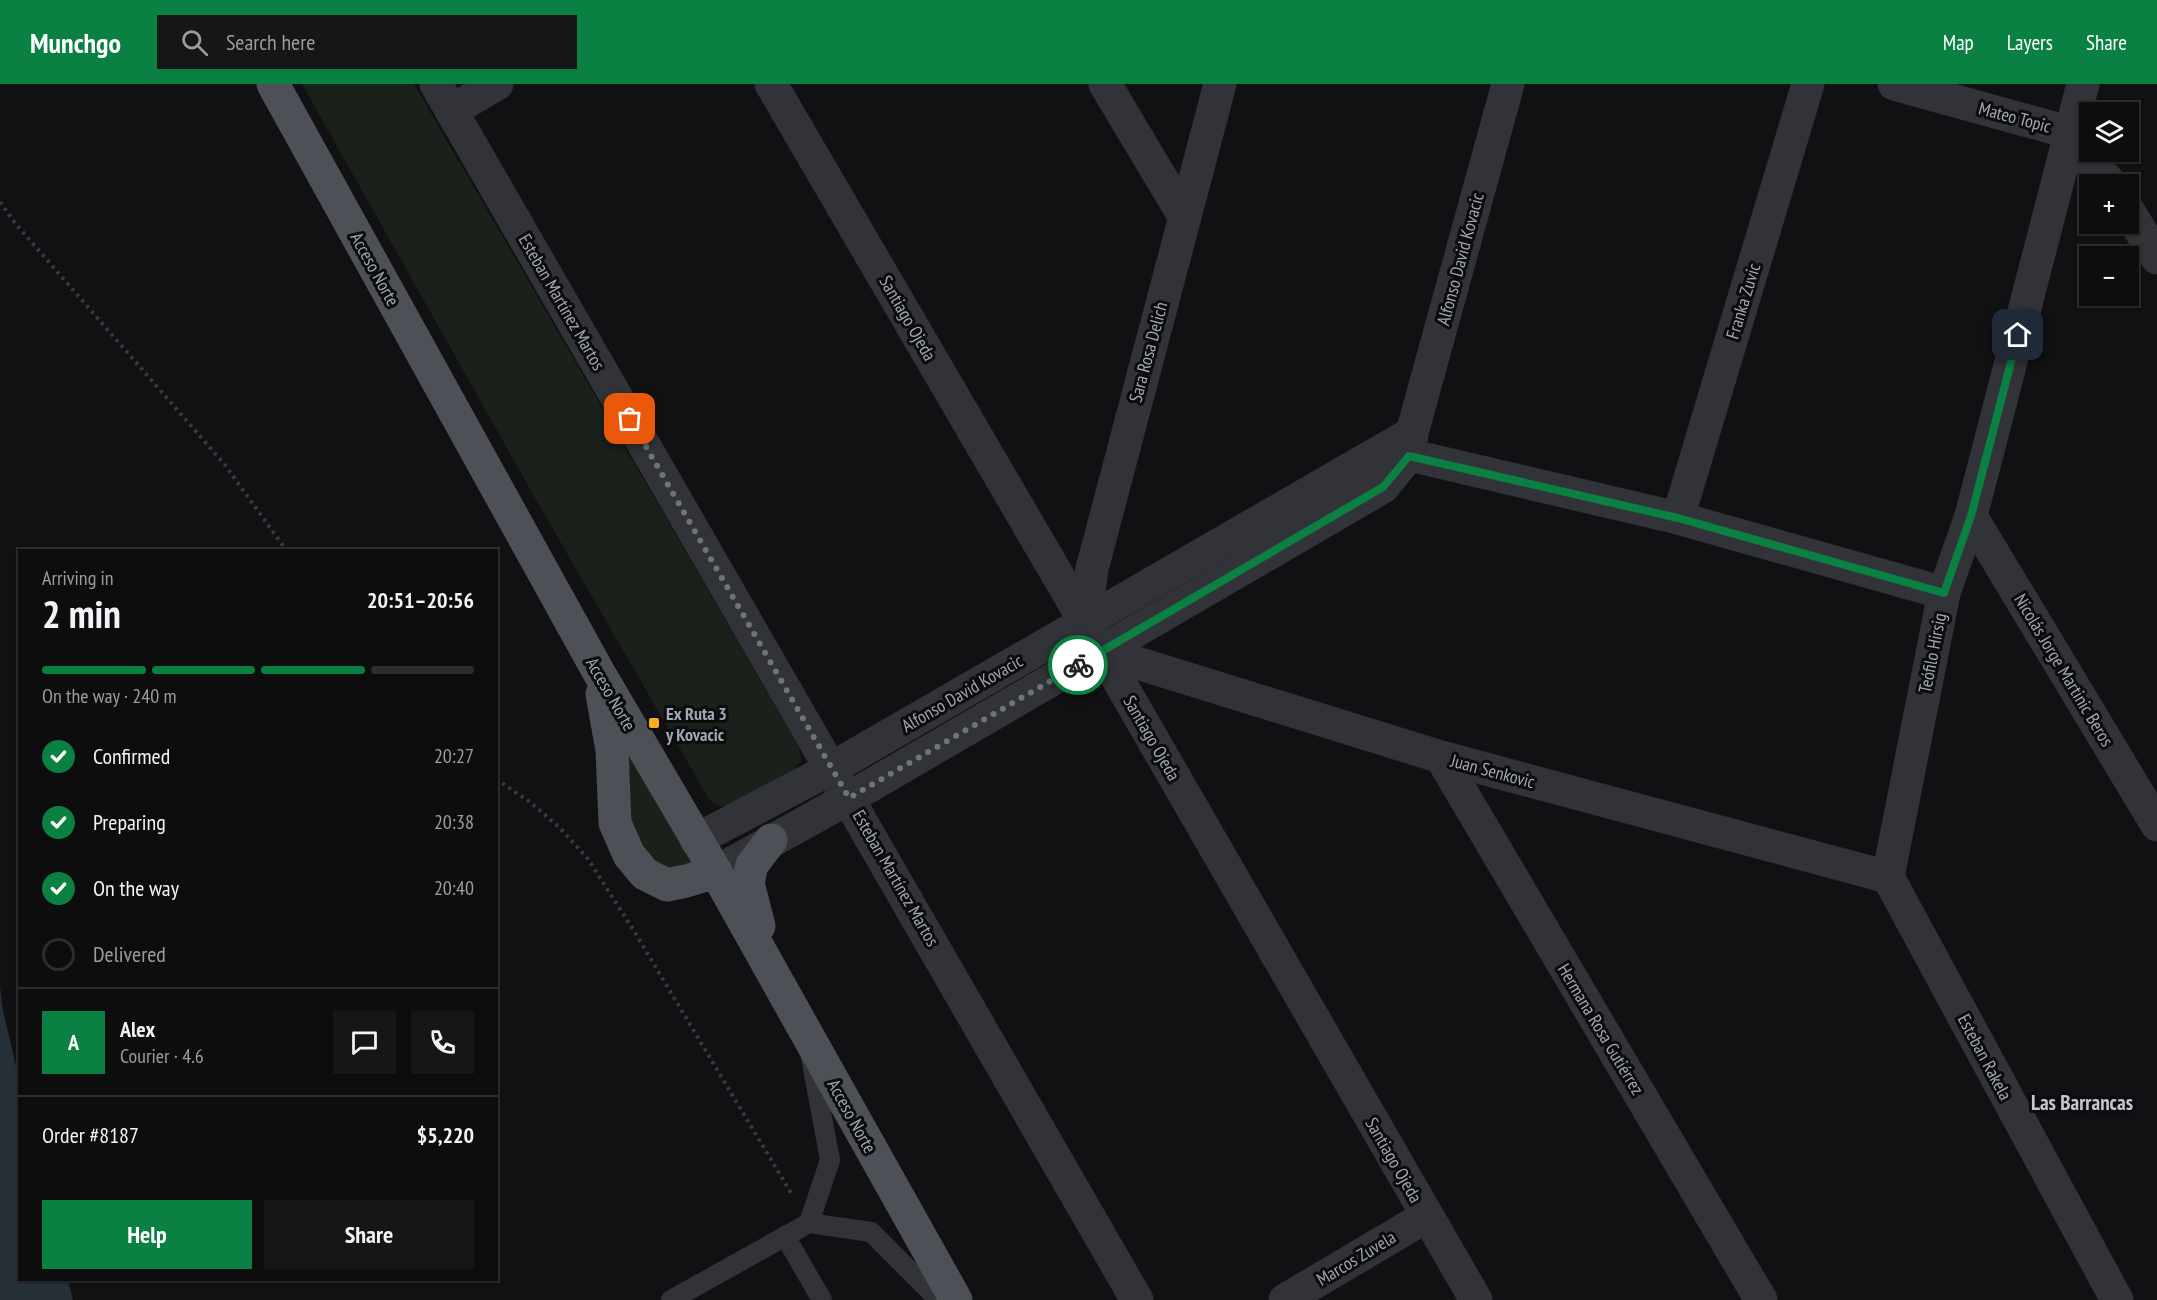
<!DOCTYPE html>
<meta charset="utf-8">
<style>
body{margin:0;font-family:"PT Sans Narrow",sans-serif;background:#161617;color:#f1f3f6;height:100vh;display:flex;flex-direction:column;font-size:22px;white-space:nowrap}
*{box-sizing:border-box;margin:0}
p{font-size:20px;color:#9a9c9e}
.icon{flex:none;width:33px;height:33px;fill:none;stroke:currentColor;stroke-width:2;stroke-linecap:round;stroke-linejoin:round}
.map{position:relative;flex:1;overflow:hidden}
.details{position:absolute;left:18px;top:465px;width:480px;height:732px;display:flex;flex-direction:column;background:#0d0d0e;border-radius:0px;box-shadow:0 2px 4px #0004,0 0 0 2px #2d2d2e}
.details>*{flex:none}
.fabs{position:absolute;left:2079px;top:18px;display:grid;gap:12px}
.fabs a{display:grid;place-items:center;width:60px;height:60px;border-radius:0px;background:#0d0d0e;box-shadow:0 2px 4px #0004,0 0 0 2px #2d2d2e;font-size:30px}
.pin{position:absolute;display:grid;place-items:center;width:51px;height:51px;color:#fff;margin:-26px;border-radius:12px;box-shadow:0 3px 9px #0006}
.courier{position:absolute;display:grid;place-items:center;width:60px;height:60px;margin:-30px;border:4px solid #0b8043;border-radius:50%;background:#fff;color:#222;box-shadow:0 2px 8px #0007}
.headline em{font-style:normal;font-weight:700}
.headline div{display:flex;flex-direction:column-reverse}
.headline{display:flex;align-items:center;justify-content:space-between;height:102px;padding:0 24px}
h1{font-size:39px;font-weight:700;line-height:45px}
.bar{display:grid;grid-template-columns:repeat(4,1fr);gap:9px 6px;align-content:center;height:72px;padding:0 24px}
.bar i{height:8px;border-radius:4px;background:#2d2d2e}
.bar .on{background:#0b8043}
.bar p{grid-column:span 4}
.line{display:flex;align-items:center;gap:15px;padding:0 24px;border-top:2px solid #2d2d2e}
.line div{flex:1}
.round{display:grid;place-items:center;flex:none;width:63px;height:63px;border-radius:0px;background:#161617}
ol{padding:0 24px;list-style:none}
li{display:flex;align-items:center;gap:18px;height:66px}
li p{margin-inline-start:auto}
li .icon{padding:6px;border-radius:50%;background:#0b8043;color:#fff;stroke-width:4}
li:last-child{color:#9a9c9e}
li i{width:33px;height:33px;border:3px solid #2d2d2e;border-radius:50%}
.cta{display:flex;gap:12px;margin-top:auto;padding:12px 24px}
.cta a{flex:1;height:69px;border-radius:0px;background:#0b8043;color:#fff;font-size:24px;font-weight:700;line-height:69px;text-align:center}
.cta a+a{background:#161617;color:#f1f3f6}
header{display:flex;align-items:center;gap:36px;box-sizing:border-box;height:84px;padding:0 30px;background:#0b8043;color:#fff}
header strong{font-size:28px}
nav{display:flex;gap:33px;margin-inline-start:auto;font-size:21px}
.search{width:420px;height:54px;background:#161617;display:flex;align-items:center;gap:15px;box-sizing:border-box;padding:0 21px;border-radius:0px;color:#9a9c9e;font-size:22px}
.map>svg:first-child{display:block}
.green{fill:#19211a}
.water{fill:#273037}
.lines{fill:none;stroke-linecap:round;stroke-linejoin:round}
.path{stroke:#383a3f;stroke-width:4;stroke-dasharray:3 4.5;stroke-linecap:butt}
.lane{stroke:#323338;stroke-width:20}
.street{stroke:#323338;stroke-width:33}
.primary{stroke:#4e5057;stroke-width:33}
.done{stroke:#6f737c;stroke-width:6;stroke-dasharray:0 10.8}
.route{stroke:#0b8043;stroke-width:8}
.poi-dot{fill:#feab1d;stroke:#0c0c0e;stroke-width:2}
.labels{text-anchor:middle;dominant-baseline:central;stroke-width:6;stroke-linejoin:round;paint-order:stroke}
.street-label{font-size:18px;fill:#a1a8b4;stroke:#0c0c0e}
.poi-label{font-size:18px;font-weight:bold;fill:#a1a8b4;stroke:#0c0c0e;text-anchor:start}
.quarter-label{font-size:21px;font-weight:bold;fill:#c2c7d0;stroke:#0c0c0e}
</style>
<header>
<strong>Munchgo</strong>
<div class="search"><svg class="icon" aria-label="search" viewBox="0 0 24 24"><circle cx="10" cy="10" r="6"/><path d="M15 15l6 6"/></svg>Search here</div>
<nav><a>Map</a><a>Layers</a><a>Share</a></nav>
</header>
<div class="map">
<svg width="2157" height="1216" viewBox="0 0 2157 1216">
<rect width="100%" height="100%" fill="#111113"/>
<g class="green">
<polygon points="302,0 414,0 799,663 801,677 792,687 726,723 714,720 709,715 539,421"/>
<polygon points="615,642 690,774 691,779 667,790 634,761"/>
</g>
<polygon class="water" points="0,903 3,927 19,994 20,1196 68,1196 73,1216 0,1216"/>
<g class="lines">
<g class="path">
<polyline points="0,118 15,139 225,381 286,466"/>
<polyline points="496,695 530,718 559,743 588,775 634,847 791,1109"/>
</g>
<g class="lane">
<polyline points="809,1139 871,1148 939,1216"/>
<polyline points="785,1152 822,1216"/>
<polyline points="671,1216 809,1139 830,1076 811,974"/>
</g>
<g class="street">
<polyline points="436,0 1137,1216"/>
<polyline points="771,0 1085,538 1476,1216"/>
<polyline points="1105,0 1184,132"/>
<polyline points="1894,0 2072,49 2087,74 2111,100"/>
<polyline points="451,27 497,0"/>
<polyline points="2128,126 2157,174"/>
<polyline points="1409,371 1678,434 1944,509"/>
<polyline points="1971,432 2157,741"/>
<polyline points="1678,434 1808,0"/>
<polyline points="1085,538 1092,485 1220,0"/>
<polyline points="1102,568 1441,673 1888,793"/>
<polyline points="1441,673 1761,1216"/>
<polyline points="696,756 832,684 1412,349"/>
<polyline points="716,788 849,714 1383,403 1409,371 1412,349 1508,0"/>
<polyline points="1888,793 1944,509 1971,432 2083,0"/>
<polyline points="1888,793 2117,1216"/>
<polyline points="1285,1216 1427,1132"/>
</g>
<g class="primary">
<polyline points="273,0 598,587 716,788 956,1216"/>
<polyline points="602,610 612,666 615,739 629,771 645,790 667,801 686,797 716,788"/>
<polyline points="759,842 748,799 752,781 771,756"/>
</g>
</g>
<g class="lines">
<polyline class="done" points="630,335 849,714 1078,581"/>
<polyline class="route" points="1078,581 1383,403 1409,372 1678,434 1944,509 1971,432 2018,251"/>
</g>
<rect class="poi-dot" x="648" y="633" width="12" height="12" rx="3"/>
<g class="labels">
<g class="street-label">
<text transform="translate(2015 33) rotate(15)">Mateo Topic</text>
<text transform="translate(1460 175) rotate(-75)">Alfonso David Kovacic</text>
<text transform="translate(375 185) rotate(61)">Acceso Norte</text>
<text transform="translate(1743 217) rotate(-73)">Franka Zuvic</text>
<text transform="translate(562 218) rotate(60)">Esteban Martínez Martos</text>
<text transform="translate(908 234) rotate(60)">Santiago Ojeda</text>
<text transform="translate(1148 268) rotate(-75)">Sara Rosa Delich</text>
<text transform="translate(1932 569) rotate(-79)">Teófilo Hirsig</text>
<text transform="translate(2064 586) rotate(59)">Nicolás Jorge Martinic Beros</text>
<text transform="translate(962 609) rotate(-30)">Alfonso David Kovacic</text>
<text transform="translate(611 610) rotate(60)">Acceso Norte</text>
<text transform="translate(1152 654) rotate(60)">Santiago Ojeda</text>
<text transform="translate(1493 687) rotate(15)">Juan Senkovic</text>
<text transform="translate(896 794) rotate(60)">Esteban Martínez Martos</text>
<text transform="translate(1601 945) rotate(59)">Hermana Rosa Gutiérrez</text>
<text transform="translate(1985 973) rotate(62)">Esteban Rakela</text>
<text transform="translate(852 1032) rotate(61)">Acceso Norte</text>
<text transform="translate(1394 1076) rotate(60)">Santiago Ojeda</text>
<text transform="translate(1356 1174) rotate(-31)">Marcos Zuvela</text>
</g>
<g class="poi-label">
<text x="666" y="629">Ex Ruta 3<tspan x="666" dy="21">y Kovacic</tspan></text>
</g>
<g class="quarter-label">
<text x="2082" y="1018">Las Barrancas</text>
</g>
</g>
</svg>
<div class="fabs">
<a><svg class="icon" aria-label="layers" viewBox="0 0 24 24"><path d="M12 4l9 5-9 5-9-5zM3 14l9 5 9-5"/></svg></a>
<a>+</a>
<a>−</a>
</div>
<div class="pin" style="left:630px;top:335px;background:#ea580c"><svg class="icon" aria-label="bag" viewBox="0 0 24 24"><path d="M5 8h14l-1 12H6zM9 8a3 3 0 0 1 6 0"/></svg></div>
<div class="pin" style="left:2018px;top:251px;background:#1f2937"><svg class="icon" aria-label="home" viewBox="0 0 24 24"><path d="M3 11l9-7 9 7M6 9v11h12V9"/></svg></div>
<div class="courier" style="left:1078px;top:581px"><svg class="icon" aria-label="bike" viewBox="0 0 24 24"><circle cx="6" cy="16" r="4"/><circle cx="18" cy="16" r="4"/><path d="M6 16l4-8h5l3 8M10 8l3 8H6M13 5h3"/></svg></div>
<section class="details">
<div class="headline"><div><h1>2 min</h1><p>Arriving in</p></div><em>20:51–20:56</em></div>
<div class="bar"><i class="on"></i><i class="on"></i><i class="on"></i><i></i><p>On the way · 240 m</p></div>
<ol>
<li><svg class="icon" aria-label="check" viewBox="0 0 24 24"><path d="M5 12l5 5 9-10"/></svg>Confirmed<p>20:27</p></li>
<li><svg class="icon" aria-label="check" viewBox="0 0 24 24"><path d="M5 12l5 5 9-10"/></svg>Preparing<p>20:38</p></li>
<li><svg class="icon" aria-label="check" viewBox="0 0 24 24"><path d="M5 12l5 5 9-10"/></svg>On the way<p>20:40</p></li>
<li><i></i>Delivered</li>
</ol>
<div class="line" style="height:108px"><b class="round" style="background:#0b8043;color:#fff">A</b><div><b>Alex</b><p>Courier · 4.6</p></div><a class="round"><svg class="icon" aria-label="chat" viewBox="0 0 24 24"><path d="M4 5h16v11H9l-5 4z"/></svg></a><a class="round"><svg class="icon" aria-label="phone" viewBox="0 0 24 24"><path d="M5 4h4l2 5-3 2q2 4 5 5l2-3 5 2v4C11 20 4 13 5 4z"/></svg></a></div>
<div class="line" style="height:78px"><div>Order #8187</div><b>$5,220</b></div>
<div class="cta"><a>Help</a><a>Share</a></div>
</section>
</div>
